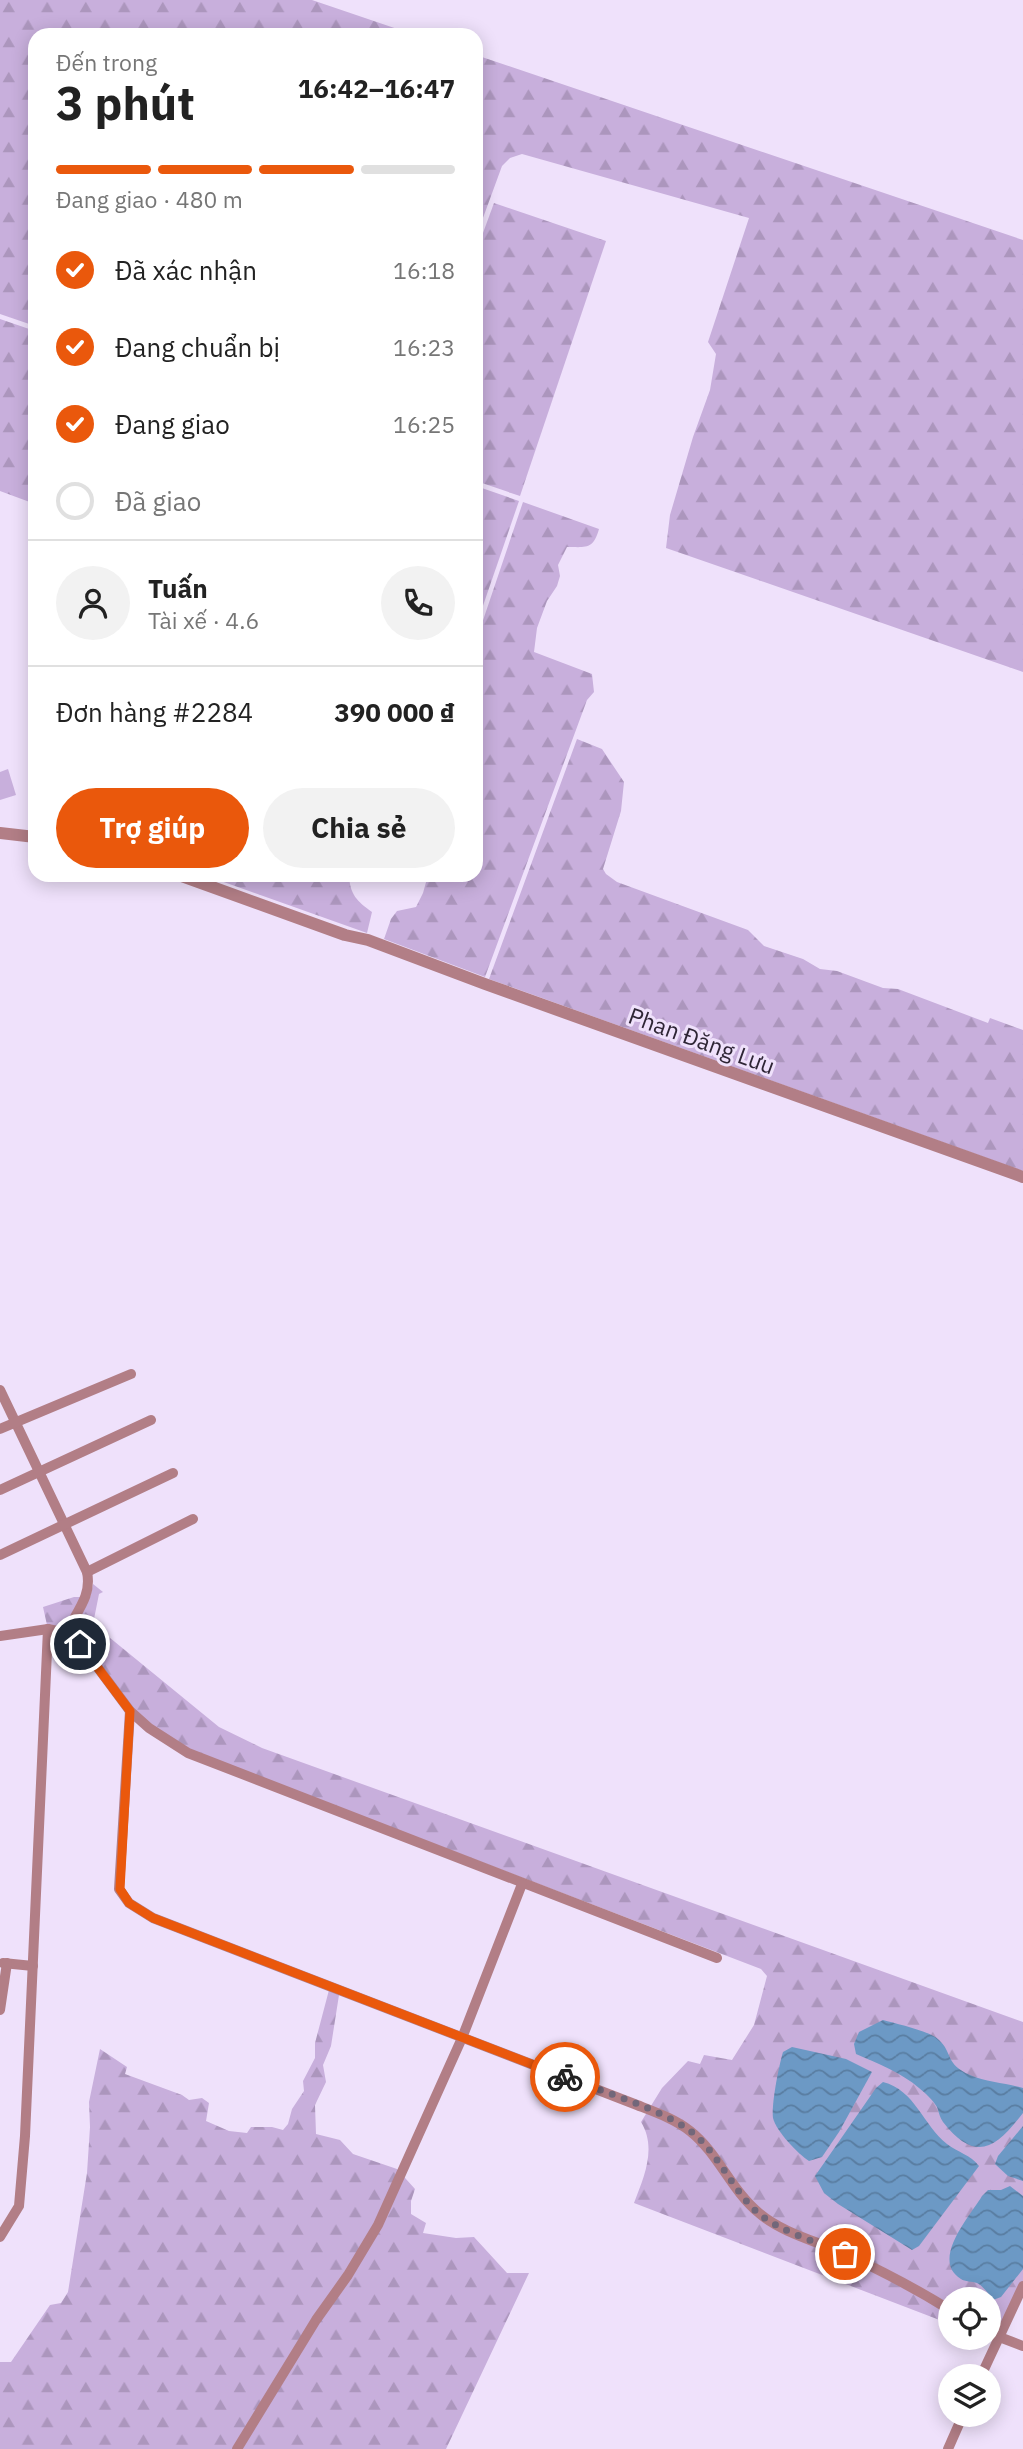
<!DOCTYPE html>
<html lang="vi">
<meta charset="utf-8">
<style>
body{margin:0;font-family:"IBM Plex Sans",sans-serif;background:#f2f2f2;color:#222;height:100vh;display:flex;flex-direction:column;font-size:26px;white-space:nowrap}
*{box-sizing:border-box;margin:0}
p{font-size:23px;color:#767676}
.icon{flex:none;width:38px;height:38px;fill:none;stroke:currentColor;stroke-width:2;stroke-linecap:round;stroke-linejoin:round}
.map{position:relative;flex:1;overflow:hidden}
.details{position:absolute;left:28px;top:28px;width:455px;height:854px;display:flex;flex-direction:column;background:#fff;border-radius:21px;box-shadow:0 4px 18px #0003}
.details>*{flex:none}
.buttons{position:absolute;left:938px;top:2287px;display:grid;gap:14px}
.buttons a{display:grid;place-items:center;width:63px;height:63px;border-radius:50%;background:#fff;box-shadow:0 4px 18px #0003;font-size:35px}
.pin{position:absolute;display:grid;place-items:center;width:60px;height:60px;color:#fff;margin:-30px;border:4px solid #fff;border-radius:50%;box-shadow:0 2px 7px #0007}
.courier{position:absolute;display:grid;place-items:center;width:70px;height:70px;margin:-35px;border:5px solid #ea580c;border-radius:50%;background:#fff;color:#222;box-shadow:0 2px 9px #0007}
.overview em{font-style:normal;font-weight:700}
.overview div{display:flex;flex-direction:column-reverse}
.overview{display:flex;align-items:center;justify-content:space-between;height:119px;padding:0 28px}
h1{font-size:46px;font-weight:700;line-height:52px}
.bar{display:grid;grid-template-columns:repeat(4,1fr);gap:10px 7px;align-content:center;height:84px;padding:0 28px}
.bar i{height:9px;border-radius:5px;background:#e0e0e0}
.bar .selected{background:#ea580c}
.bar p{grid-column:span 4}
.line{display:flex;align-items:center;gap:18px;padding:0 28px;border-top:2px solid #e0e0e0}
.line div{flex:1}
.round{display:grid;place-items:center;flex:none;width:74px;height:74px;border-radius:37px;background:#f2f2f2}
ol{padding:0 28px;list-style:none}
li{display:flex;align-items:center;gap:21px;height:77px}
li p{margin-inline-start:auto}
li .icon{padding:7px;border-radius:50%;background:#ea580c;color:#fff;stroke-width:4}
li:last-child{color:#767676}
li i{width:38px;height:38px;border:4px solid #e0e0e0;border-radius:50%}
.action{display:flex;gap:14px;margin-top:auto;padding:14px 28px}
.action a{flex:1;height:80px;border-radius:42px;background:#ea580c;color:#fff;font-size:28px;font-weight:700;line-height:80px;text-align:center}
.action a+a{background:#f2f2f2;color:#222}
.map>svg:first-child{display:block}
.forest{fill:url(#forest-firs)}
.garden{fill:#c8afdc}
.water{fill:url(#water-waves)}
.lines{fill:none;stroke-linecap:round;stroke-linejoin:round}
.minor{stroke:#b27e86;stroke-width:10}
.tertiary{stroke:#b27e86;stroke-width:12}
.done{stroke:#72677a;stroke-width:7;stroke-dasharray:0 12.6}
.route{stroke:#ea580c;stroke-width:9}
.labels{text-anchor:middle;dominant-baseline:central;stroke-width:6;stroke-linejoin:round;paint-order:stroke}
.street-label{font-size:23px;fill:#2e2535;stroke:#efe1fb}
</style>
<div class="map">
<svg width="1023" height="2449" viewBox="0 0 1023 2449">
<defs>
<pattern id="forest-firs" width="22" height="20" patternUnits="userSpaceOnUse" patternTransform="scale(1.75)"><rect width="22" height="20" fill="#c8afdc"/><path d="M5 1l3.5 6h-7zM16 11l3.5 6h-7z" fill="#ac96bd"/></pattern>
<pattern id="water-waves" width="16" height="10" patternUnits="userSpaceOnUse" patternTransform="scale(1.75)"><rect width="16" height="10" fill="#6c99c5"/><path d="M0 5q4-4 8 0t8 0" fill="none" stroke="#597da1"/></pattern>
</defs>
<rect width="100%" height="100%" fill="#efe1fb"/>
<g class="forest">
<polygon points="0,0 312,0 415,35 35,35 35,326 0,314"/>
<polygon points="476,55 1023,240 1023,672 666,548 670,515 693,437 710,390 716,354 708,342 749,218 522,154 510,158 502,166 476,237"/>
<polygon points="494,203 606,241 520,496 476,481 476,252"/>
<polygon points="0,319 35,331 35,504 0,491"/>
<polygon points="476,486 519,501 476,626"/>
<path d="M523,502l76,27c-6,21 -13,18 -32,18l-9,18 2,11 -3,10 -10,15 -10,27 -3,24 58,22 2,18 -7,8 -102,277 -101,-38 7,-20 6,-8 19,-4 7,-14 5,-18h48v-234z"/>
<polygon points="577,739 602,749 624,782 621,811 603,869 606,874 617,882 748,930 764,946 803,959 820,969 837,971 883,988 898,989 988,1023 990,1018 1023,1030 1023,1171 489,979"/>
<path d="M204,875h145c1,20 8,26 23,37l-5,21z"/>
<path d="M93,1584l10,8 -4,2 -5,25 10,14 115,94 43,21 761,274v259l-5,6 -24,53 -5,-2v-38h-39v24l-316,-121c10,-26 23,-55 7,-81l21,-34 26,-27 12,3 4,-9 28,5 22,-35 13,-49 -6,-7 -572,-219 -38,-25 -18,-17 -49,-66 -37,-17 -4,-18 31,-10h16z"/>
<polygon points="329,1990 339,1995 331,2046 323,2065 326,2082 315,2105 316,2134 340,2140 353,2154 397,2169 415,2189 411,2201 411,2214 426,2223 423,2233 456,2238 474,2237 507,2273 529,2273 446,2449 0,2449 0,2362 11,2362 50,2305 61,2303 68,2292 87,2173 90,2127 89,2102 100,2049 127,2067 125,2074 182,2095 189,2100 202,2098 209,2103 206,2121 229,2131 247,2133 251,2127 272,2127 283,2130 288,2124 292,2109 304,2091 303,2081 315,2058 315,2043"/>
</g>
<polygon class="garden" points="8,769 16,795 0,800 0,772"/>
<g class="water">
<path d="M883,2020c14,4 47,11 56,20 14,13 6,24 31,35 16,7 36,8 53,13v25c-27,35 -47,51 -80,9 -3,-4 -4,-9 -6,-15 -4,-7 -12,-14 -18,-19 -17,-15 -42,-25 -63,-34l-2,-10 5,-12z"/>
<path d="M792,2047l54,12 26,13 -33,60 -17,25 -13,4c-11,-7 -33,-30 -36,-43 -2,-13 6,-53 10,-66z"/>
<path d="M883,2082c32,8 40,43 64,62 10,8 24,11 32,22l-60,80 -7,4 -74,-46 -14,-11 -9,-17 61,-88z"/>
<polygon points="1023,2126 1023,2181 1008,2176 995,2164 998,2156"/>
<path d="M1010,2186l13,10v73l-22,28 -8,3c-4,-6 -10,-14 -16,-17 -5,-2 -12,-1 -16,-4 -31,-19 9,-63 21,-83l6,-6h13z"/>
</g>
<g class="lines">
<g class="minor">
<path d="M0,1390l87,182c5,24 -10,39 -21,61"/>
<polyline points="0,1429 131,1374"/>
<polyline points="0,1490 151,1420"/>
<polyline points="0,1555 173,1473"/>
<polyline points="87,1572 193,1519"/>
<polyline points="0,1636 48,1629 66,1633 81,1645 130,1711 149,1728 188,1753 717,1958"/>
<path d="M130,1711l-11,178 10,14 24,15 484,187c18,7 38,14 53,26 28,22 41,59 69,82 22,19 56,28 82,39 37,17 74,36 109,58"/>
<polyline points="3,1963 33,1966"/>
<polyline points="0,2010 7,1963"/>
<polyline points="0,2237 19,2206 25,2136 48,1629"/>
<polyline points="989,2333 1023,2346"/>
<polyline points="981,2376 1023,2286"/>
<polyline points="237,2449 316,2320 348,2275 378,2225 462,2038 522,1884"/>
<polyline points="948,2449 963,2415"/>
</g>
<g class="tertiary">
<polyline points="0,833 35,837"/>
<polyline points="179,875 345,935 368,940 485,984 1023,1177"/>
</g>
</g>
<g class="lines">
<path class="done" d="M565,2077c38,15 91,30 124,53 29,21 42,59 69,83 21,18 61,30 87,41"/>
<polyline class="route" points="80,1644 130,1711 120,1889 129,1903 153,1918 565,2077"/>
</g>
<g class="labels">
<g class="street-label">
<text transform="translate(702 1040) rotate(20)">Phan Đăng Lưu</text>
</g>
</g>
</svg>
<div class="buttons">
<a><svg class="icon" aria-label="locate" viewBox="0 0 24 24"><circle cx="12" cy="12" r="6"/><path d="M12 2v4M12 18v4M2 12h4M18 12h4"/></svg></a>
<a><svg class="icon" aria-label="layers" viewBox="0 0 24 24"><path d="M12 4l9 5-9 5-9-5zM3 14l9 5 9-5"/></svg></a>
</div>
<div class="pin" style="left:845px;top:2254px;background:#ea580c"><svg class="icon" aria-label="bag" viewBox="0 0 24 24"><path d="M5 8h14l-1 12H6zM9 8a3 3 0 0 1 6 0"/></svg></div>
<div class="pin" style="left:80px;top:1644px;background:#1f2937"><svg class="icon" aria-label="home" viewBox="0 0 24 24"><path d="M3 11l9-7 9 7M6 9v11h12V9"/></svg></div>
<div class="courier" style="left:565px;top:2077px"><svg class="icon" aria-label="bike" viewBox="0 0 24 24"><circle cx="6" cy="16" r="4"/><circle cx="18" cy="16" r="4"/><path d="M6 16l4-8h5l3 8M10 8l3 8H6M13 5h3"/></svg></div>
<section class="details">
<div class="overview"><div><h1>3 phút</h1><p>Đến trong</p></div><em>16:42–16:47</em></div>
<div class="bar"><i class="selected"></i><i class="selected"></i><i class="selected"></i><i></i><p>Đang giao · 480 m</p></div>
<ol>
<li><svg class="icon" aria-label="check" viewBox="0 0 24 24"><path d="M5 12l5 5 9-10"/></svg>Đã xác nhận<p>16:18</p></li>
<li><svg class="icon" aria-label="check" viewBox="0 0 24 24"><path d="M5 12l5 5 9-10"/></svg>Đang chuẩn bị<p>16:23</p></li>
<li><svg class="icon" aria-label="check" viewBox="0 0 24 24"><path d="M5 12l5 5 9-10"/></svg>Đang giao<p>16:25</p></li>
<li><i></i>Đã giao</li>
</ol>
<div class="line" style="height:126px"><a class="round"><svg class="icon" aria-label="person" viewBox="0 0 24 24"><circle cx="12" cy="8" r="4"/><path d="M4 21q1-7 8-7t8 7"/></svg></a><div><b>Tuấn</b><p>Tài xế · 4.6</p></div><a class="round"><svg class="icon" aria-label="phone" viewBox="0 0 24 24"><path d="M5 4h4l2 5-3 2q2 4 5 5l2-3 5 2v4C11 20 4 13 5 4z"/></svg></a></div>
<div class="line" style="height:91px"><div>Đơn hàng #2284</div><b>390 000 ₫</b></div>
<div class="action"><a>Trợ giúp</a><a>Chia sẻ</a></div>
</section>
</div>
